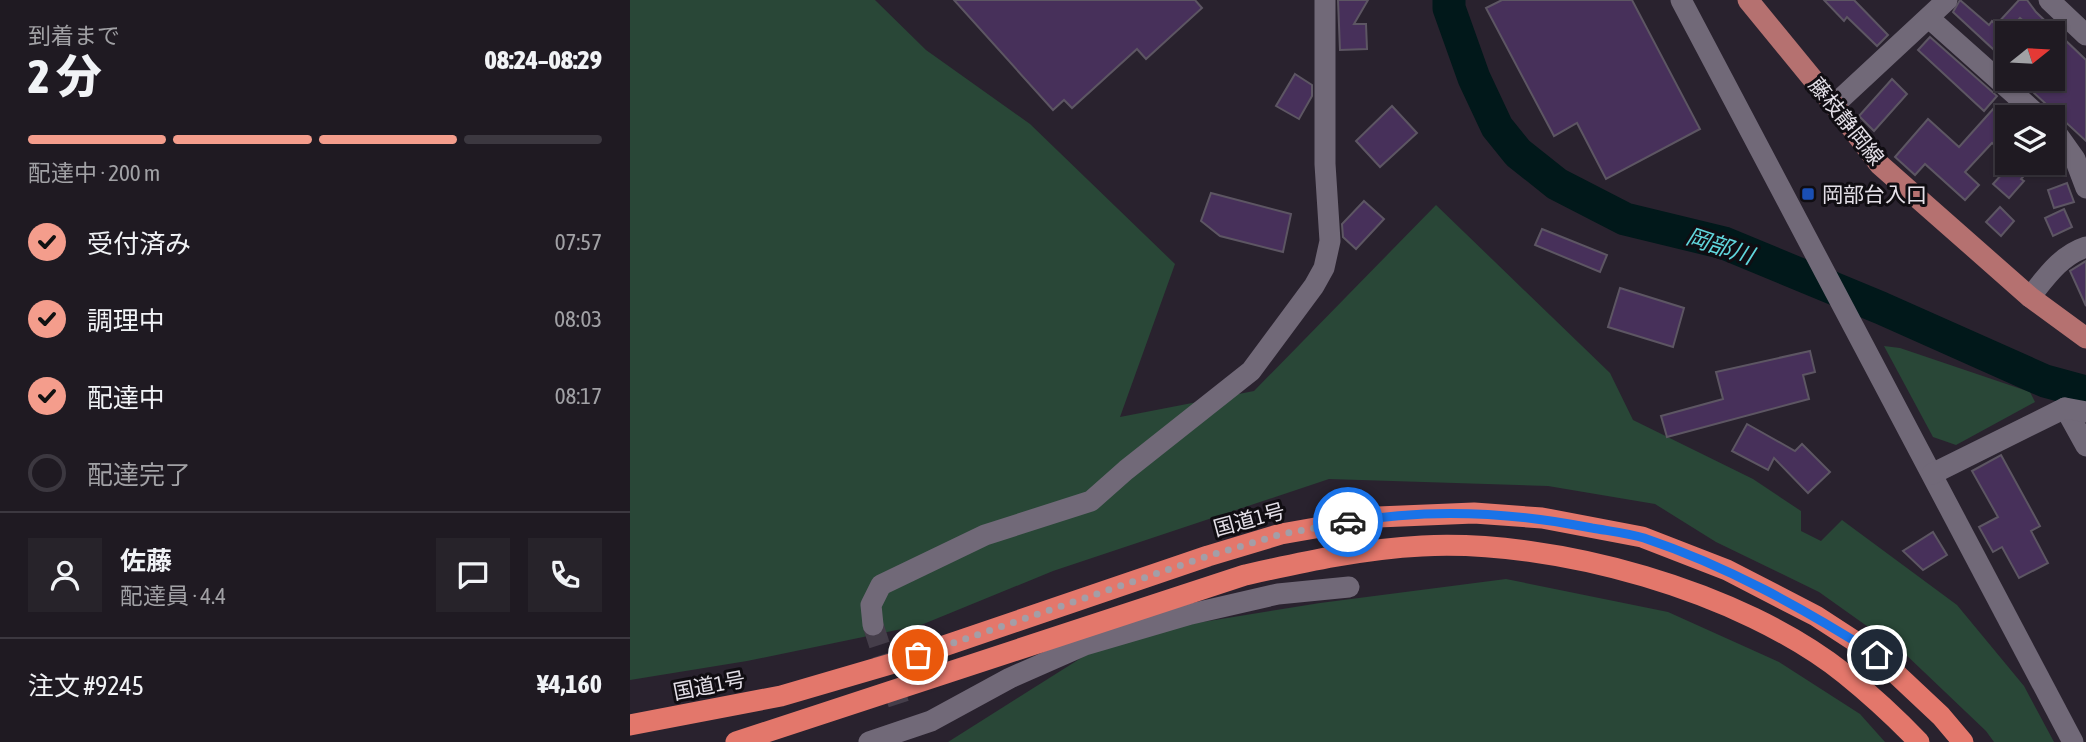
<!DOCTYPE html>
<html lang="ja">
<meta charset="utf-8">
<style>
body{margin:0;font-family:"Asap Condensed","Noto Sans JP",sans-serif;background:#27232a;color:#f1f3f6;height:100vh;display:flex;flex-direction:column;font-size:26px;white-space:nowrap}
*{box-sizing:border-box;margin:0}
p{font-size:23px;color:#a1a1a5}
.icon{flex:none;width:38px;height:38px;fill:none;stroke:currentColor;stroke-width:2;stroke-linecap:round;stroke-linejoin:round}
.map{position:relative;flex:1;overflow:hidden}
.sheet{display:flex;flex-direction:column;background:#1f1a22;width:630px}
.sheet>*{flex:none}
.needle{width:46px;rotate:72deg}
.buttons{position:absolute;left:1365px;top:21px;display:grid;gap:14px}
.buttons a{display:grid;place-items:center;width:70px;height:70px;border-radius:0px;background:#1f1a22;box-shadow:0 2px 5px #0004,0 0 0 2px #3c3840;font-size:35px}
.pin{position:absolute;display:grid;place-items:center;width:60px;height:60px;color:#fff;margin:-30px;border:4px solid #fff;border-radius:50%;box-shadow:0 2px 7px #0007}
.courier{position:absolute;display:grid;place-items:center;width:70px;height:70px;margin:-35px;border:5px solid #1a73e8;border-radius:50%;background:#fff;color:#222;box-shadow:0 2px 9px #0007}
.headline em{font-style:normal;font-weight:800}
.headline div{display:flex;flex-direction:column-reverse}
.headline{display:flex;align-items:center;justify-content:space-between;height:119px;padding:0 28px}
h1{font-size:46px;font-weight:800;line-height:52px}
.bar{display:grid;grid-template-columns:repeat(4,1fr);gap:10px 7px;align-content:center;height:84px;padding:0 28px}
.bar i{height:9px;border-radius:5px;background:#3c3840}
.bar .active{background:#f49d8c}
.bar p{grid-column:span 4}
.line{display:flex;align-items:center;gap:18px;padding:0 28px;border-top:2px solid #3c3840}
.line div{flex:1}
.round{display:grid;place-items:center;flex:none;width:74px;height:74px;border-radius:0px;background:#27232a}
ol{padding:0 28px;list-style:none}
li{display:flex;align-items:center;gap:21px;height:77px}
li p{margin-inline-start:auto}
li .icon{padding:7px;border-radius:50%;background:#f49d8c;color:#111;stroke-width:4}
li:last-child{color:#a1a1a5}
li i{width:38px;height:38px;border:4px solid #3c3840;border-radius:50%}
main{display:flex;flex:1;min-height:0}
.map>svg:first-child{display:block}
.green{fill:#294737}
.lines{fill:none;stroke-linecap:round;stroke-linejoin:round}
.river{stroke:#01181a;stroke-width:33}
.building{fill:#47305a;stroke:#5d5663;stroke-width:2}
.minor-tunnel{stroke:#453e4a;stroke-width:21;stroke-dasharray:21 10;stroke-linecap:butt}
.minor{stroke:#716978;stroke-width:21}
.major{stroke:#b57170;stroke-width:21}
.highway{stroke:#e3776b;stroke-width:21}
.done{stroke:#a39ea7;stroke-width:7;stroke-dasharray:0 12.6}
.route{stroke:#1a73e8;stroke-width:9}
.transit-dot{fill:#1a4fb4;stroke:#100d12;stroke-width:2.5}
.labels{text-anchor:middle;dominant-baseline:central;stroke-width:6;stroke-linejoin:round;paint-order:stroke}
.street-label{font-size:21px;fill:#e4e0e8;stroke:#100d12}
.poi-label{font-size:21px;fill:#e4e0e8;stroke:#100d12;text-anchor:start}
.water-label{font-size:23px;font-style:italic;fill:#60d6dc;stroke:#100d12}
</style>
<main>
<section class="sheet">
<div class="headline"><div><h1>2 分</h1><p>到着まで</p></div><em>08:24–08:29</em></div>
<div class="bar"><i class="active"></i><i class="active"></i><i class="active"></i><i></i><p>配達中 · 200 m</p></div>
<ol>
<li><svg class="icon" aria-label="check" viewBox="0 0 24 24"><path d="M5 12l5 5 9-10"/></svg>受付済み<p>07:57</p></li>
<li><svg class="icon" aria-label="check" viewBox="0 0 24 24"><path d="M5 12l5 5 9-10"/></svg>調理中<p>08:03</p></li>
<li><svg class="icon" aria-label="check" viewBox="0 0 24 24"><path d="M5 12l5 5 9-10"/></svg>配達中<p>08:17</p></li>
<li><i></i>配達完了</li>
</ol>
<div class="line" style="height:126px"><a class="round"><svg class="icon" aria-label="person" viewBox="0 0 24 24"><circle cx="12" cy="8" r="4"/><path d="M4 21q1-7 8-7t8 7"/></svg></a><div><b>佐藤</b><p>配達員 · 4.4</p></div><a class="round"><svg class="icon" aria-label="chat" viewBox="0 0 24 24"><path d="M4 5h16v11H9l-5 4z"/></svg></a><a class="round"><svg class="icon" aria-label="phone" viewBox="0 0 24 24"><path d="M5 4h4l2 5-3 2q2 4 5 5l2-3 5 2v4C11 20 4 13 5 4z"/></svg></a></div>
<div class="line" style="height:91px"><div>注文 #9245</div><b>¥4,160</b></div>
</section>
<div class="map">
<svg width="1456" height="742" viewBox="0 0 1456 742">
<rect width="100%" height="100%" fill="#29222e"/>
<g class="green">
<polygon points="0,0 245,0 296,50 400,124 545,264 490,417 624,391 806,205 980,373 1003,420 1123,479 1171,511 1171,531 1191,541 1212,520 1327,605 1394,686 1424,742 1364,742 1356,731 1272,651 1189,592 1086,542 1025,504 918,486 699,479 423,571 291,625 117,661 0,680"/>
<polygon points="1254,346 1270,348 1400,392 1405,402 1326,445 1303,437"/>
<polygon points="876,579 1038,612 1149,662 1230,714 1255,742 318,742 486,636 690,603"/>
</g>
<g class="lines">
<polyline class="river" points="819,0 819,8 844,78 867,127 888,153 927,184 995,219 1094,243 1251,308 1415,381 1456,392"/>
</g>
<g class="building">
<polygon points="324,0 565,0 572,8 516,59 507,49 442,108 434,100 423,110"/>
<polygon points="708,0 738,0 724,24 736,24 737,49 710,50"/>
<polygon points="872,0 1002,0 1070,129 976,179 947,123 924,136 856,8"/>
<polygon points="1194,0 1224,0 1258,35 1247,46 1217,17 1214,21"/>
<polygon points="1330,0 1359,25 1362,21 1366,25 1389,0 1397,0 1406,12 1456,60 1456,141 1389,79 1423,79 1423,33 1407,33 1390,18 1377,33 1377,58 1365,47 1363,49 1323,12"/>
<polygon points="1300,37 1367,96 1354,111 1288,50"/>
<polygon points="665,74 682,85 682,96 669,119 646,106"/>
<polygon points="1262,79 1277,94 1244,131 1229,116"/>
<polygon points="762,106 787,133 750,167 726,141"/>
<polygon points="1364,108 1377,120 1377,139 1369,149 1362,143 1335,172 1349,185 1335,200 1295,164 1285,175 1265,157 1298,119 1329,147"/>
<polygon points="1382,163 1405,163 1391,179 1394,181 1379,198 1363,184"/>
<polygon points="1437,183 1444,202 1424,208 1418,190"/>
<polygon points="581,193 661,214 653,252 590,236 571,221"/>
<polygon points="734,201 754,219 726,249 713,237 712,224"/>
<polygon points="1370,207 1384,221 1371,236 1356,222"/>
<polygon points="1434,209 1442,227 1423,236 1415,218"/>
<polygon points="912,229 977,255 970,272 905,245"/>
<polygon points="1456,261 1456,306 1440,271"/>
<polygon points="990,288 1054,308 1043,347 978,327"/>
<polygon points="1180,351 1185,372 1173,375 1179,399 1037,437 1031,416 1093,399 1086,372"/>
<polygon points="1117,424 1165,451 1172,444 1200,472 1178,493 1144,458 1138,470 1102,451"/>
<polygon points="1371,455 1410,526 1401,531 1418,563 1389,578 1372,547 1363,552 1349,527 1368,517 1342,471"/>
<polygon points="1303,532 1317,555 1293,570 1273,551"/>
</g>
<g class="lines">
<polyline class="minor-tunnel" points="243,625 271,711"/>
<g class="minor">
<polyline points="1051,0 1443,742"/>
<polyline points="1419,0 1456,35"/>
<polyline points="1299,18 1410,117"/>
<polyline points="1204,105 1317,0"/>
<polyline points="1423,128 1445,159 1456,188"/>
<path d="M1400,297c16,-20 31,-42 56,-50"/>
<polyline points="1435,408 1456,446"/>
<polyline points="1302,474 1435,408 1456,412"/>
<polyline points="243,625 241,605 251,585 355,535 461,501 496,470 621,371 684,286 694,268 700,241 695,164 695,0"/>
<polyline points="239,742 301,721 380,678 455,645 561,614 648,594 719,587"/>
</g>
<polyline class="major" points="1118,0 1204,105 1249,164 1400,297 1456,338"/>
<g class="highway">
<polyline points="0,725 151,696 264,663 578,556 651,534 748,517 844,513 912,518 1012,537 1097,570 1186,616 1246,655 1311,716 1333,742"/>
<path d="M106,742l509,-167c59,-13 117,-26 177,-29 133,-7 319,45 423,128 26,21 51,44 74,68"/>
</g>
</g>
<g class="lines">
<polyline class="done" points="288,655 578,556 652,534 718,522"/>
<path class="route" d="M718,522c81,-14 164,-10 244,6 17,3 36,5 52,10 83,28 159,70 233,117"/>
</g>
<rect class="transit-dot" x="1171" y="187" width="14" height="14" rx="3.5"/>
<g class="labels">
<g class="street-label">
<text transform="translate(1217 121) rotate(51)">藤枝静岡線</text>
<text transform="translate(619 519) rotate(-15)">国道1号</text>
<text transform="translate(79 685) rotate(-11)">国道1号</text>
</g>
<g class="poi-label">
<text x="1192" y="194">岡部台入口</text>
</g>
<g class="water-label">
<text transform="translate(1090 246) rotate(18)">岡部川</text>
</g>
</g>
</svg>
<div class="buttons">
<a><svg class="needle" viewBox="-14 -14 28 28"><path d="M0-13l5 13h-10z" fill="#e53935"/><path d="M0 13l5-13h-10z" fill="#a1a1a5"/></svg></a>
<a><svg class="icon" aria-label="layers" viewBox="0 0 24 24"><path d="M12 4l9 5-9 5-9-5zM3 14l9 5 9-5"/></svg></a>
</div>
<div class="pin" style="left:288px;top:655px;background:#ea580c"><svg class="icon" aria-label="bag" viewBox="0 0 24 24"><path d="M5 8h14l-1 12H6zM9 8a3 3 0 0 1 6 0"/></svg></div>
<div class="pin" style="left:1247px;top:655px;background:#1f2937"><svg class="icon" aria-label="home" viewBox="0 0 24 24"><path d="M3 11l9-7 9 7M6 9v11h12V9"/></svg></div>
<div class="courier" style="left:718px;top:522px"><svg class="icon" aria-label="car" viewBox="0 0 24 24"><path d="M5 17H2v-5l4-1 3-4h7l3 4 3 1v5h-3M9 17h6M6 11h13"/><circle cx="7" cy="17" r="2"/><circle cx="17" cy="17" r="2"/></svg></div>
</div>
</main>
